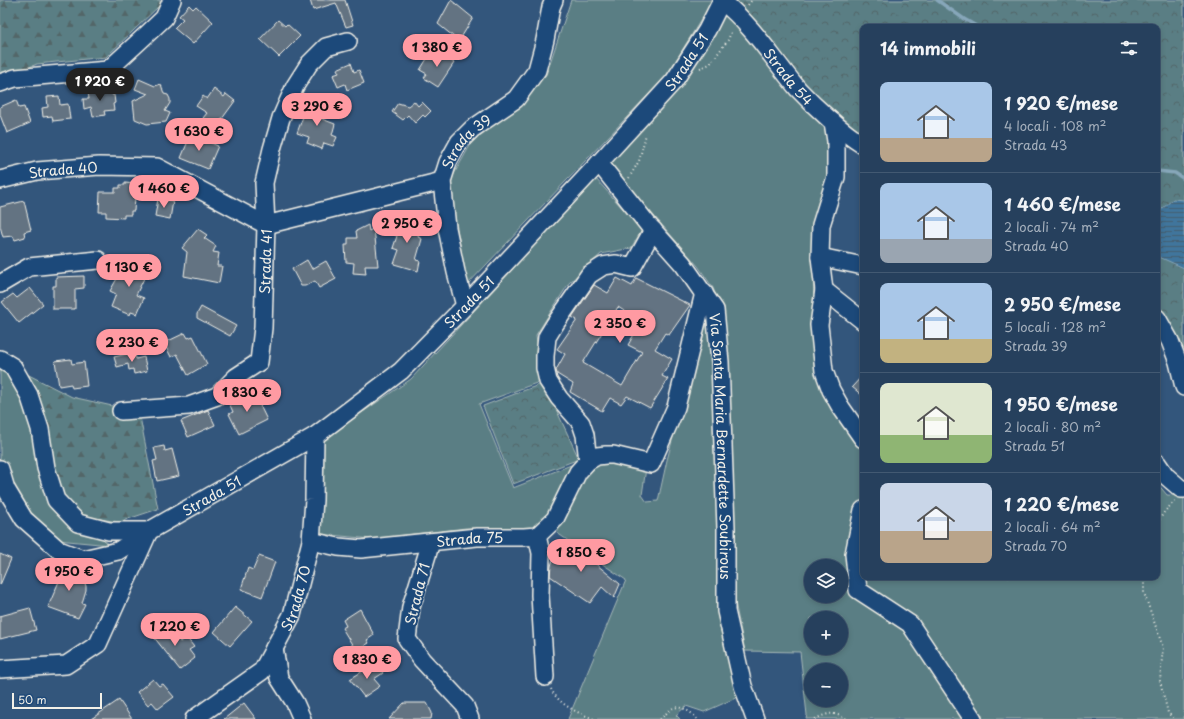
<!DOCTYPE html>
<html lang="it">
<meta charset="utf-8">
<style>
body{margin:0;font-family:"Playpen Sans",sans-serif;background:#324b66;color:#f1f3f6;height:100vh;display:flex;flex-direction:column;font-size:15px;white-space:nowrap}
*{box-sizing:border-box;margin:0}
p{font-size:13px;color:#a4afbc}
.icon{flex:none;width:22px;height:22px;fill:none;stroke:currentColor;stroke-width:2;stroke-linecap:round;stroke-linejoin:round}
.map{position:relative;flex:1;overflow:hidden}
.panel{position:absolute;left:860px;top:24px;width:300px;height:556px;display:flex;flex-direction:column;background:#26405d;border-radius:8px;box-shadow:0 2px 6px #0003,0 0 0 1px #425972}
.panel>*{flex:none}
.tools{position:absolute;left:804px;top:559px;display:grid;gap:8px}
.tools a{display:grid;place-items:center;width:44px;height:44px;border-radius:50%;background:#26405d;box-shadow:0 2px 6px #0003,0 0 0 1px #425972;font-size:20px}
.scale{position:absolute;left:12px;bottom:10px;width:90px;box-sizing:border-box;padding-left:4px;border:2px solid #f4f1e8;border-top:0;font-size:11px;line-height:14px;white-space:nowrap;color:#f4f1e8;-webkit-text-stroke:3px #1f4a7a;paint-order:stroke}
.price{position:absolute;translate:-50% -34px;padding:0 9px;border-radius:14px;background:#ff9aa2;color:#111;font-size:13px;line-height:26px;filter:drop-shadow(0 1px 2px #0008)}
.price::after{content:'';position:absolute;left:50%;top:24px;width:12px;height:9px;margin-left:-6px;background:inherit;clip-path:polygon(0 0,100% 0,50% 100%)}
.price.selected{background:#222;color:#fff}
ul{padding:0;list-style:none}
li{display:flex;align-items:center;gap:12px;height:100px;padding:0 20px}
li+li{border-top:1px solid #425972}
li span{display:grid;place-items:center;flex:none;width:112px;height:80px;border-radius:8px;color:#555}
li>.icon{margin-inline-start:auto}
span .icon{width:48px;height:48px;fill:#fffc;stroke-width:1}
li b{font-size:17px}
h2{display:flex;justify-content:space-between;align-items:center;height:48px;padding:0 20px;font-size:17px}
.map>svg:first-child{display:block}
</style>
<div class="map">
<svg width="1184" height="719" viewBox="0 0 1184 719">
<defs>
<pattern id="forest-firs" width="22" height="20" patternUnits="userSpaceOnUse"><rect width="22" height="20" fill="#5a7e84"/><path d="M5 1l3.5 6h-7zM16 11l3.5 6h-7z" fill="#526668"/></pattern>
<pattern id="park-crowns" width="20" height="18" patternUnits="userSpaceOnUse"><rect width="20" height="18" fill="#5a7e84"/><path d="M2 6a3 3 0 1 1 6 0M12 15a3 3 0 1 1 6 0" fill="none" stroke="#526668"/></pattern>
<pattern id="water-rules" width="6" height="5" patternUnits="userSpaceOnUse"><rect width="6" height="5" fill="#3f759c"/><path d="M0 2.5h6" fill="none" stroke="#445e71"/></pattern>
</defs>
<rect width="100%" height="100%" fill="#33567c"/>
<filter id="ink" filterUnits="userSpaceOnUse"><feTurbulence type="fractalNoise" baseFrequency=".025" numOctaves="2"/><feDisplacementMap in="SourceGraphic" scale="8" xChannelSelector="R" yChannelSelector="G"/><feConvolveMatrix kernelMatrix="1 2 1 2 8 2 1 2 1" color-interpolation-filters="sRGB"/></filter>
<g filter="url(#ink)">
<g fill="#5a7e84" stroke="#a7b8b6" fill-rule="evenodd">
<polygon points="571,0 713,0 667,75 467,285 449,183 472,142 509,113 546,75"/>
<path d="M723 9 826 120 832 152 813 261 814 322 817 354 863 437V577H1157V483L1167 495 1184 496V719H806L807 715 800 652 745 651 735 602 722 311 713 288 698 266 611 167 610 161ZM811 566H841V596H811ZM811 618H841V648H811ZM811 670H841V700H811Z"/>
<polygon points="596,179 642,230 631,248 601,254 569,283 536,335 542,381 479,404 513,488 576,463 551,514 534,529 466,528 372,539 321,534 322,440 411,379"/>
<polygon points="708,306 712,339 710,352 713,361 738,697 704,712 686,706 676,715 680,719 568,719 626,580 557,533 584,476 600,460 646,468 642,495 647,502 658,501 667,460"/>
<polygon points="0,360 13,367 56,500 110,545 47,539 3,478 0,460"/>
</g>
<g fill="url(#forest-firs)" stroke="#a7b8b6">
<polygon points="0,0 160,0 160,5 106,57 37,64 0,79"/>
<polygon points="13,367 72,397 139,412 158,509 119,522 68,514"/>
</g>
<g fill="url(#park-crowns)" stroke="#a7b8b6">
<polygon points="725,0 1184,0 1184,372 1157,312 1157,27 863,27 863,141 831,119"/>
<polygon points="544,383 579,459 513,484 483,406"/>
</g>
<polygon fill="url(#water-rules)" stroke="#87a7ba" points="1173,199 1184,200 1184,268 1157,256 1157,211 1161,210"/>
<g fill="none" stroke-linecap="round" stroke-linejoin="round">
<g stroke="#87a7ba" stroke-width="3.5">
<polyline points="937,0 964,19 978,27"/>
<polyline points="1157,171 1175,173 1184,179"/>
</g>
</g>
<g fill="#637382" stroke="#f4f1e8" fill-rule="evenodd">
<polygon points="310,0 345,0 353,25 346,27 336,3 313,10"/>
<polygon points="451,0 473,18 459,41 438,24"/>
<polygon points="189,5 193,9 196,6 213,22 193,44 174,28 183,19 179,16"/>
<polygon points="278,20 285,26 287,24 300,36 279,57 260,39"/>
<polygon points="441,53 454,63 438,87 424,78 427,74 420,70 430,54 438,56"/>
<polygon points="351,63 354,72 359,70 364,83 347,90 345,84 338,87 333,75 339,73 337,69"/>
<polygon points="139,79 155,86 161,84 164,94 168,95 170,99 170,103 165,111 170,113 166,122 147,124 135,119 133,101 148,94 135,89"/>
<polygon points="111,89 112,95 114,95 115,103 113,104 114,110 104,111 105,115 93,117 91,107 84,109 83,99 89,99 88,92"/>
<polygon points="214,89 224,97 226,94 235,101 216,127 203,118 207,113 196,106 203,96 207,99"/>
<polygon points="59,96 60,105 68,104 70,119 53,121 52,116 43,117 42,108 48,107 47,97"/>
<polygon points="16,100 19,108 24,107 30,123 7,133 0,115 0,107"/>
<polygon points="414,101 418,106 422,102 431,111 425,117 423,115 415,123 408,115 403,120 392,112 398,103 408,106"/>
<polygon points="308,103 326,109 322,119 335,124 332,135 337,137 333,146 324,143 322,149 307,143 309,137 297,133"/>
<polygon points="191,134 218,146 208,169 181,158"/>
<polygon points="125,183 136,184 134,211 131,211 131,215 124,215 124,218 106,217 106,212 99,212 100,192 115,192 115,188 120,188 120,185 125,185"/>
<polygon points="158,199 173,201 170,219 155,216"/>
<polygon points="24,201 31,230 24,232 25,237 15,240 13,236 3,237 0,226 0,207"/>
<polygon points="399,217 421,224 418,237 422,239 416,260 420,261 418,271 394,264 399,250 393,248 397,236 393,234"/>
<polygon points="368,225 369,231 374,228 378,266 365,266 366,274 353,273 354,263 346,262 345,245 348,245 348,238 357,238 356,231"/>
<polygon points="198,229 207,235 204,238 216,246 213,252 219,253 217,266 222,266 219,283 184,276 187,252 182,248"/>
<polygon points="128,259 148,270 136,295 144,298 137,314 131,312 130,315 111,307 116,294 110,291"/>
<polygon points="307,260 312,269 326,261 336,279 319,288 315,281 305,286 301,286 292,269"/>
<polygon points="84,276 84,288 75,289 75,309 53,309 53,286 56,286 56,277"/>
<path d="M617 278 632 286 636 278 690 305 669 335 665 333 655 349 672 359 662 376 668 379 650 408 627 396 621 404 610 398 602 411 570 392 573 384 557 374 556 370 565 354 557 349 577 320 572 317 594 285 608 293ZM618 307 641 322 628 345 642 352 622 386 583 363Z"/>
<polygon points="30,288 43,304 19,323 2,302 13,294 17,298"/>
<polygon points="201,307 236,326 230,336 197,318 197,314"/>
<polygon points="185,333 188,338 193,336 207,364 188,375 177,354 171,357 164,343"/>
<polygon points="135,352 136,359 144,357 147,371 134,374 133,369 129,370 128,364 117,367 114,357"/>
<polygon points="71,359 72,364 84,362 87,386 72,388 71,384 59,386 55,361"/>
<polygon points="863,375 863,396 852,387"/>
<polygon points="253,391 267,420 239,434 229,414 233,412 229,403"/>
<polygon points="208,410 215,425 188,437 181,421"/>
<polygon points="164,446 165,451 172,449 179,476 157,481 153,461 157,460 154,448"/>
<polygon points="559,540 584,554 620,584 614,598 602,587 590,603 550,576 551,566"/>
<polygon points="0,554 11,559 0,585"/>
<polygon points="259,556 275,562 262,597 241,589 248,568 253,570"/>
<polygon points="63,564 82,573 82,576 86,586 86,590 82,603 85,604 78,618 48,607 60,579 56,578"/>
<polygon points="235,607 252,621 230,646 214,632"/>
<polygon points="30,608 36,630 0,639 0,616"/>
<polygon points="360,609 374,635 367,640 369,643 356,651 342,628 346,626 343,620"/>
<polygon points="168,625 180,642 186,637 194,647 189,650 195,658 180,670 153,636"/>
<polygon points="376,663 383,673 374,679 380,686 364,697 350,679"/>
<polygon points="153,679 159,686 163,684 174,697 158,709 152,702 148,705 137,692"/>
<polygon points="119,700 132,719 91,719"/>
<polygon points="244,703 256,719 224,719"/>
<polygon points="404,703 427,703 432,713 431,719 389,719"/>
</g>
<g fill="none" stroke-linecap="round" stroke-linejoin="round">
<g stroke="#f4f1e8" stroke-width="20">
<g id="minor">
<path id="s1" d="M722 1C752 25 773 59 798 89 815 107 842 132 863 145"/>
<polyline points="0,83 15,78 108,70 146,35 164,18 172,0"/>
<polyline points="833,122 836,141 836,177 821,225 820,257 824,290 819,325 824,371 831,390 840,406 863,439"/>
<path id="s2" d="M599 163 650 227 683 264 715 310 720 362 726 528V611L743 686 755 719"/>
<path id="s3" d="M0 180 37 171 99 166 157 167 266 225 442 181"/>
<polyline points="820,257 863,266"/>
<polyline points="0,284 29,267 98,260"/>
<polyline points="824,290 863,321"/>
<path id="s4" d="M465 306 456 272 447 228 442 181 448 162 459 142 472 129 516 99 537 70 545 40 551 7 554 0"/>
<polyline points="1157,318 1170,341 1178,362 1184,387"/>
<polyline points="0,359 13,367 29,395 40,429 46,468 56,500 78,523 109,531 149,531"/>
<path id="s5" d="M121 411 189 406 217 396 236 377 259 362 263 328 266 225 264 183 272 149 281 118 295 86 309 64 326 47 348 41"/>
<polyline points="588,461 585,435 581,423 559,398 548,381 545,368 545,356 547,337 555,324 589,275 603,266 616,264 632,268 653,230"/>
<polyline points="1157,463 1166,476 1181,489 1184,489"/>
<path id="s6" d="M0 469 6 489 24 519 59 550 83 559 118 551 149 531 315 436 401 371 465 306 599 163 674 81 707 30 722 0"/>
<polyline points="863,510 854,554 858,590 910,624 973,719"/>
<polyline points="537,536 541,553 540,595 545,677"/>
<path id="s7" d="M311 541 338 547 361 549 477 537H524L537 536 555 519 578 472 588 461 597 456 606 455H613L651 464 676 407 704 293"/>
<polyline points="431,542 411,607 407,639 422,660 465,706 470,719"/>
<polyline points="274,648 279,678 295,703 302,719"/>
<polyline points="0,669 66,665 98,644 149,531"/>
<path id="s8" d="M194 719 262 671 292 615 311 541 314 500 315 436"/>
</g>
</g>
<g stroke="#f4f1e8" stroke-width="2" stroke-dasharray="1 3" stroke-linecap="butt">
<polyline points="748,5 752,0"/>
<polyline points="700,68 710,64 728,40 732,30"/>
<polyline points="629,178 639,161 646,134"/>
<polyline points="1157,523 1165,511 1175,501"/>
<polyline points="1148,577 1144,582 1144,593 1163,647 1160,681 1168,713 1174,719"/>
<path d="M551 689C559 705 578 713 594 719"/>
<path d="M660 719C664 716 669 710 673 708 681 705 693 713 697 719"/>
<path d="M815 719C830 712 833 712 847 719"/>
</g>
<use href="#minor" stroke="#1f4a7a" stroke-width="17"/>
</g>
</g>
<g text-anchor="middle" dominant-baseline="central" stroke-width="4" stroke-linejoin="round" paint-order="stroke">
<g font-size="14" fill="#f4f1e8" stroke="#1f4a7a">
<text stroke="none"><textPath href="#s6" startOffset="921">Strada 51</textPath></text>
<text stroke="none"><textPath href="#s1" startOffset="101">Strada 54</textPath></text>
<text stroke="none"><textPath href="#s4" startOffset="175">Strada 39</textPath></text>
<text stroke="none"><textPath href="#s3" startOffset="64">Strada 40</textPath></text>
<text stroke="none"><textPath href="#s5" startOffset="253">Strada 41</textPath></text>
<text stroke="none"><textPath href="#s6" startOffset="597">Strada 51</textPath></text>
<text stroke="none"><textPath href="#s2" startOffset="324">Via Santa Maria Bernardette Soubirous</textPath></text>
<text stroke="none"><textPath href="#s6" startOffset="273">Strada 51</textPath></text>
<text stroke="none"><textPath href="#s7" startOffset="160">Strada 75</textPath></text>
<text transform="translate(417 594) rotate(-76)">Strada 71</text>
<text stroke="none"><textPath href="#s8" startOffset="164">Strada 70</textPath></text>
</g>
</g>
</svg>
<div class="tools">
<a><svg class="icon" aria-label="layers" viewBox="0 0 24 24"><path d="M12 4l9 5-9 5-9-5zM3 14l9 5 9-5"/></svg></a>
<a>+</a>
<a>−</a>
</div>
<div class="scale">50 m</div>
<b class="price" style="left:437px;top:68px">1 380 €</b>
<b class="price selected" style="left:100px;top:102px">1 920 €</b>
<b class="price" style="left:317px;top:127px">3 290 €</b>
<b class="price" style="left:199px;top:152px">1 630 €</b>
<b class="price" style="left:164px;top:209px">1 460 €</b>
<b class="price" style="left:407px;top:244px">2 950 €</b>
<b class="price" style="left:129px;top:288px">1 130 €</b>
<b class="price" style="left:620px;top:344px">2 350 €</b>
<b class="price" style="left:132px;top:363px">2 230 €</b>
<b class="price" style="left:247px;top:413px">1 830 €</b>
<b class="price" style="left:581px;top:573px">1 850 €</b>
<b class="price" style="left:69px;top:592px">1 950 €</b>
<b class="price" style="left:175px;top:647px">1 220 €</b>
<b class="price" style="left:367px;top:680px">1 830 €</b>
<section class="panel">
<h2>14 immobili<svg class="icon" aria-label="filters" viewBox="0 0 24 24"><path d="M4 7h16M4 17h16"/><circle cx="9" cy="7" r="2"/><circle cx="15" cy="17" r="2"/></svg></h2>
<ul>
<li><span style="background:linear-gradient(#a9c7e8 70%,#b9a48a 0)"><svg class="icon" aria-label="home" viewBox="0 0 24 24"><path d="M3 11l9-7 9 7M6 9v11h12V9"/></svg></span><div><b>1 920 €/mese</b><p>4 locali · 108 m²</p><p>Strada 43</p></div></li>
<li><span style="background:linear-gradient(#a9c7e8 70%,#9aa5b1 0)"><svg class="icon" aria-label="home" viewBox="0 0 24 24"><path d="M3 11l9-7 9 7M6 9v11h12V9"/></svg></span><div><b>1 460 €/mese</b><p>2 locali · 74 m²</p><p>Strada 40</p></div></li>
<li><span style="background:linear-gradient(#a9c7e8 70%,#c2b280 0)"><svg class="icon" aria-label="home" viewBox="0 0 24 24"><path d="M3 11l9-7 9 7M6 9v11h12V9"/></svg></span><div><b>2 950 €/mese</b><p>5 locali · 128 m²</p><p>Strada 39</p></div></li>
<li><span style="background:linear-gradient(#dfe7d0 65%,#8fb573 0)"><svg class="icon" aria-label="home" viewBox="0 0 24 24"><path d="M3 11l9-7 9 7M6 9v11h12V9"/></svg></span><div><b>1 950 €/mese</b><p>2 locali · 80 m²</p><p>Strada 51</p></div></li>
<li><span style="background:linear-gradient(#c9d6e8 60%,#b9a48a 0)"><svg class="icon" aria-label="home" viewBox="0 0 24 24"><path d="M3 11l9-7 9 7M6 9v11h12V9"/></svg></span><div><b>1 220 €/mese</b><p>2 locali · 64 m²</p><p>Strada 70</p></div></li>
</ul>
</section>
</div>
